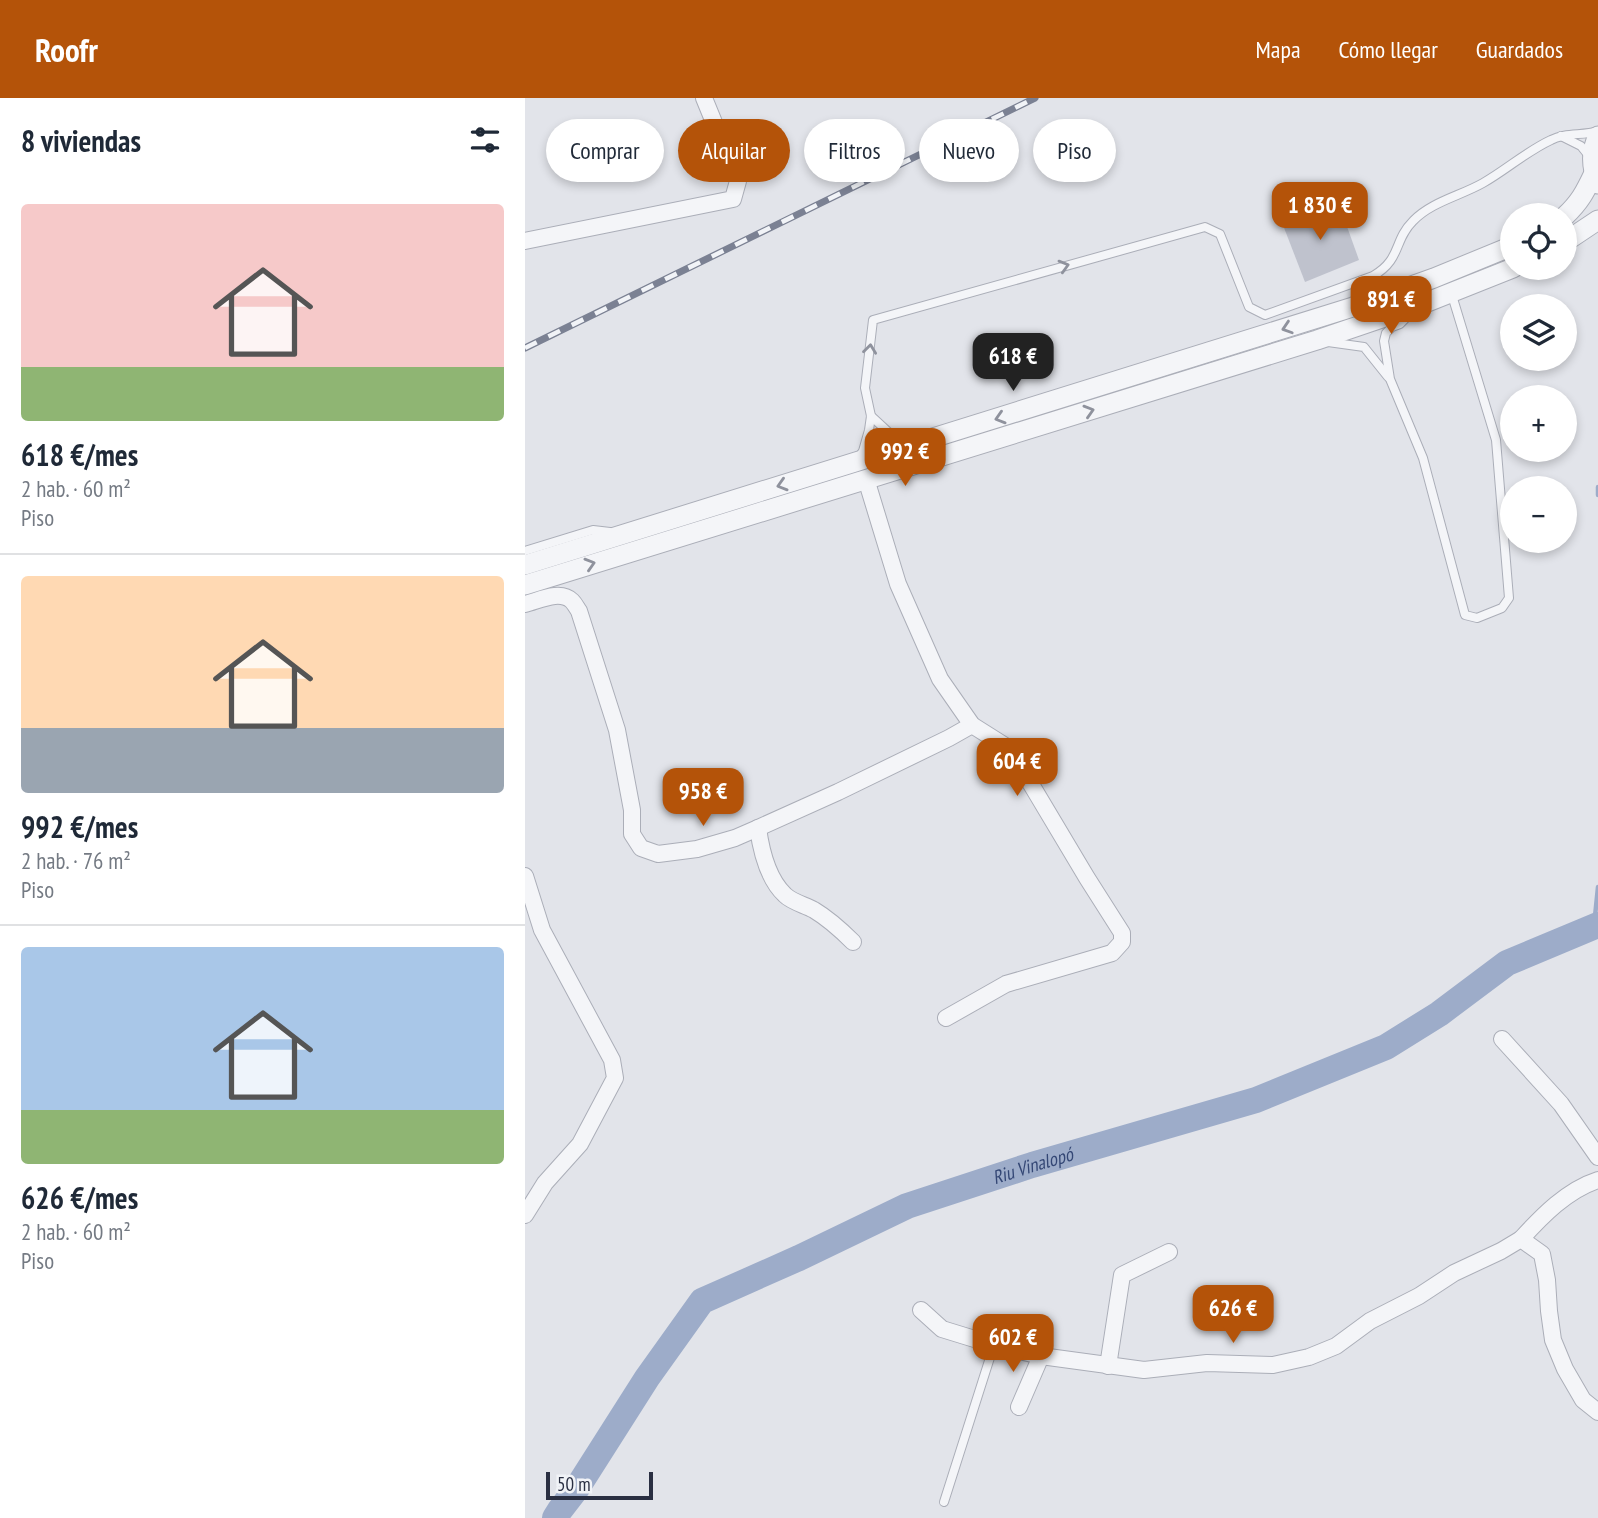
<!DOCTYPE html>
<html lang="es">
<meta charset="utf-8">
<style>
body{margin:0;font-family:"PT Sans Narrow",sans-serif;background:#f6f6f7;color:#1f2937;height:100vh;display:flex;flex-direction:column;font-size:26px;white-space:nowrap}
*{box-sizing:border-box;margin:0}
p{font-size:23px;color:#747a83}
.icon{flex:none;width:38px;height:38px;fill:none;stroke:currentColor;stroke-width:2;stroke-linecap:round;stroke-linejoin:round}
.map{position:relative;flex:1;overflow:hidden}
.sheet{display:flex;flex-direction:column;background:#fff;width:525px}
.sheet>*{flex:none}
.guide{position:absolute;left:21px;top:21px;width:665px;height:63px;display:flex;gap:14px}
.tools{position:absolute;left:975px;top:105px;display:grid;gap:14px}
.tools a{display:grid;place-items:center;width:77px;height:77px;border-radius:50%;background:#fff;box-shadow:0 4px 10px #0003;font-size:35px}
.scale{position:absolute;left:21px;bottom:18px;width:107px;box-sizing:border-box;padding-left:7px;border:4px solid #2a2f42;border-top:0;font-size:19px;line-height:24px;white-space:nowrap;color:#2a2f42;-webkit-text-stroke:5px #f1f3f7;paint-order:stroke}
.price{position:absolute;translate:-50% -60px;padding:0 16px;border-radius:14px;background:#b45309;color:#fff;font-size:23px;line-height:46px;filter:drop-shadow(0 2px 4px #0008)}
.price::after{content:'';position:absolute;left:50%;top:42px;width:21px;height:16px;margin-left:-10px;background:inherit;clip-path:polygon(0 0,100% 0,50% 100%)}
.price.on{background:#222;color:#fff}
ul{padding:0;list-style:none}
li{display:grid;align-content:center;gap:14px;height:371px;padding:0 21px}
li+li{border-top:2px solid #e0e1e3}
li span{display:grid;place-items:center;height:217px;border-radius:7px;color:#555}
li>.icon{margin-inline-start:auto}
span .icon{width:126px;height:126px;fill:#fffc;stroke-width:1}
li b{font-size:30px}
h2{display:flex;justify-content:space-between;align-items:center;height:84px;padding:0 21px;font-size:30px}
.pill{padding:0 24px;border-radius:32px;background:#fff;box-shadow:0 4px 10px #0003;font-size:24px;line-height:63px}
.pill.on{background:#b45309;color:#fff}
header{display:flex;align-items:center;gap:42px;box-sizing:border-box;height:98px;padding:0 35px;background:#b45309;color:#fff}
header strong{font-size:33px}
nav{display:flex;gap:38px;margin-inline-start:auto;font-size:24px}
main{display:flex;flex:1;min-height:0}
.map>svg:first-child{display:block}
</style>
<header>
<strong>Roofr</strong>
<nav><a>Mapa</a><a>Cómo llegar</a><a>Guardados</a></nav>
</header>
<main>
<section class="sheet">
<h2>8 viviendas<svg class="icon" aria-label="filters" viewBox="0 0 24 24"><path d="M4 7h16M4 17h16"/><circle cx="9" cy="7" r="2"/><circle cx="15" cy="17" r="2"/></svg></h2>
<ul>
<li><span style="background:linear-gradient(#f6c9c9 75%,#8fb573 0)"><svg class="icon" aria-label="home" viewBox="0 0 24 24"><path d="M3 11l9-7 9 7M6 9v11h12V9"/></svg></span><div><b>618 €/mes</b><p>2 hab. · 60 m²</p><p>Piso</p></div></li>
<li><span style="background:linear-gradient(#ffd9b3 70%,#9aa5b1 0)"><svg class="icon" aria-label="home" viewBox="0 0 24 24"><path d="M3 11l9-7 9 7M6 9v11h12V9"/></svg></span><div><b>992 €/mes</b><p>2 hab. · 76 m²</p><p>Piso</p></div></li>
<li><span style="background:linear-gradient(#a9c7e8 75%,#8fb573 0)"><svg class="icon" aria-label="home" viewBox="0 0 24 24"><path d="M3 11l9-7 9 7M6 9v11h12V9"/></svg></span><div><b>626 €/mes</b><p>2 hab. · 60 m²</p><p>Piso</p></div></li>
</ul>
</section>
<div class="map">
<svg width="1073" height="1420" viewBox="0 0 1073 1420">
<rect width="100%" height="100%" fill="#e2e4ea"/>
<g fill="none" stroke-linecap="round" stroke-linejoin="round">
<g stroke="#9dacc9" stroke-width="4.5">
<polyline points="1073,389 1073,397"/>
<polyline points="1069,828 1073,789"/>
</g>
<path stroke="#9dacc9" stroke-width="26" id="s1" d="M30 1420 35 1412 52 1390 122 1280 177 1203 274 1160 382 1108 507 1067 731 1002 861 949 914 916 982 865 1073 827"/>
</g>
<polygon fill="#bfc2cd" points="815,109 834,162 780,184 756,122"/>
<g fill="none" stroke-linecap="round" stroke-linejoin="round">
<g stroke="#abaeb8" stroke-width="10">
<g id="service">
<polyline points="1036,38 1056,48 1064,58"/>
<polyline points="884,217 875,226 867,229 861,235 859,243 865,281 898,360 940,517 952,520 977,510 984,500 971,342 926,194"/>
<polyline points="803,244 839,249 863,279"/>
<polyline points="346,318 373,343 378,346"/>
<path d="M334 359 338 353 344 332 346 318 340 290 348 222 680 129 695 136 724 209 740 217 848 178C877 161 868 143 888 123 906 104 935 98 958 85 981 72 1002 53 1026 42 1041 34 1057 38 1073 33"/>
<polyline points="0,453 68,432 85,434"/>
<polyline points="419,1404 469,1247"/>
</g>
</g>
<g stroke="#abaeb8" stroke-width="18">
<g id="minor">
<polyline points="0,143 208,101 213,83 179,0"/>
<polyline points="341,381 373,486 415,581 447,627 485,651 562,780 597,835 597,844 587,855 481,886 421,920"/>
<path d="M0 506C13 503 35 491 47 503 50 506 52 510 54 513L92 632 107 712V736L116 750 133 756 172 751 210 740 233 730 313 694 424 640 447 627"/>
<path d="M233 730C236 752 243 781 260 797 267 804 280 807 289 812 304 821 316 832 328 844"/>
<polyline points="0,778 17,832 87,962 90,980 55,1046 20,1085 0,1117"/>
<polyline points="977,941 1036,1006 1073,1059"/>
<path d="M1073 1082C1042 1092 1017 1118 996 1141L1017 1156 1022 1182 1024 1213 1028 1242 1040 1271 1058 1302 1073 1314"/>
<polyline points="396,1212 417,1231 469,1247 516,1258 619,1272 682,1265 748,1267 784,1259 811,1248 845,1223 894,1198 929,1175 976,1153 996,1141"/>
<polyline points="583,1268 597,1177 644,1154"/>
<polyline points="494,1309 516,1258"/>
</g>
</g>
<g stroke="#abaeb8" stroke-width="21">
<g id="tertiary">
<path d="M1073 38C1065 54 1066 69 1073 86"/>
<path d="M1040 118C1055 104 1060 94 1069 75"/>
<polyline points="1040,144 1073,122"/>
<polyline points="0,467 828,209 909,180 987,148"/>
<polyline points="0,487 792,242 895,207 988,170"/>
</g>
</g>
<use href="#service" stroke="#f4f5f8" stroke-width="8"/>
<use href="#minor" stroke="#f4f5f8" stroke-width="16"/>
<use href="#tertiary" stroke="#f4f5f8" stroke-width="19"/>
<g stroke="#7b8193" stroke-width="7">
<polyline id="rail" points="0,250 510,0"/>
</g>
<use href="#rail" stroke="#f1f3f7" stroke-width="4.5" stroke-dasharray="13" stroke-linecap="butt"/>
</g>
<defs><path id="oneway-chevron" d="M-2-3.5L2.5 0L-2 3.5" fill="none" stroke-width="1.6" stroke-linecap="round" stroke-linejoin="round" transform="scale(1.75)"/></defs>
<g stroke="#8f929d">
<use href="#oneway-chevron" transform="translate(539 168) rotate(-16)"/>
<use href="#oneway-chevron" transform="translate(762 230) rotate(162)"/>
<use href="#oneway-chevron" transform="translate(345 251) rotate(-83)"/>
<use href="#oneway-chevron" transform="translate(564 313) rotate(-17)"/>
<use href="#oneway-chevron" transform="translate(475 320) rotate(163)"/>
<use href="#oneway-chevron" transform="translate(257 387) rotate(163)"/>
<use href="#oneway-chevron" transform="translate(65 466) rotate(-17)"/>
</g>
<g text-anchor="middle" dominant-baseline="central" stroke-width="6" stroke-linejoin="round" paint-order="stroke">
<g font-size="19" font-style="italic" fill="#344775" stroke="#f1f3f7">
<text stroke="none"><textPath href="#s1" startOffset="620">Riu Vinalopó</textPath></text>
</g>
</g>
</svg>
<div class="tools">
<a><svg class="icon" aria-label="locate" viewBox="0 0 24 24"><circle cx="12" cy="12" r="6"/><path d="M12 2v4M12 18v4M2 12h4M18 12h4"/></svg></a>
<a><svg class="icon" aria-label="layers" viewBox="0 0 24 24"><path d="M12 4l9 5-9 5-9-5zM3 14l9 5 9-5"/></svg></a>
<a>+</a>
<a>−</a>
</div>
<div class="scale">50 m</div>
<b class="price" style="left:795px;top:144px">1 830 €</b>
<b class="price" style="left:866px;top:238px">891 €</b>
<b class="price on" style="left:488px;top:295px">618 €</b>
<b class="price" style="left:380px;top:390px">992 €</b>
<b class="price" style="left:492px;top:700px">604 €</b>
<b class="price" style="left:178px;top:730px">958 €</b>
<b class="price" style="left:708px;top:1247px">626 €</b>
<b class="price" style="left:488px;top:1276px">602 €</b>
<div class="guide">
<a class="pill">Comprar</a>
<a class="pill on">Alquilar</a>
<a class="pill">Filtros</a>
<a class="pill">Nuevo</a>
<a class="pill">Piso</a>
</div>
</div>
</main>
